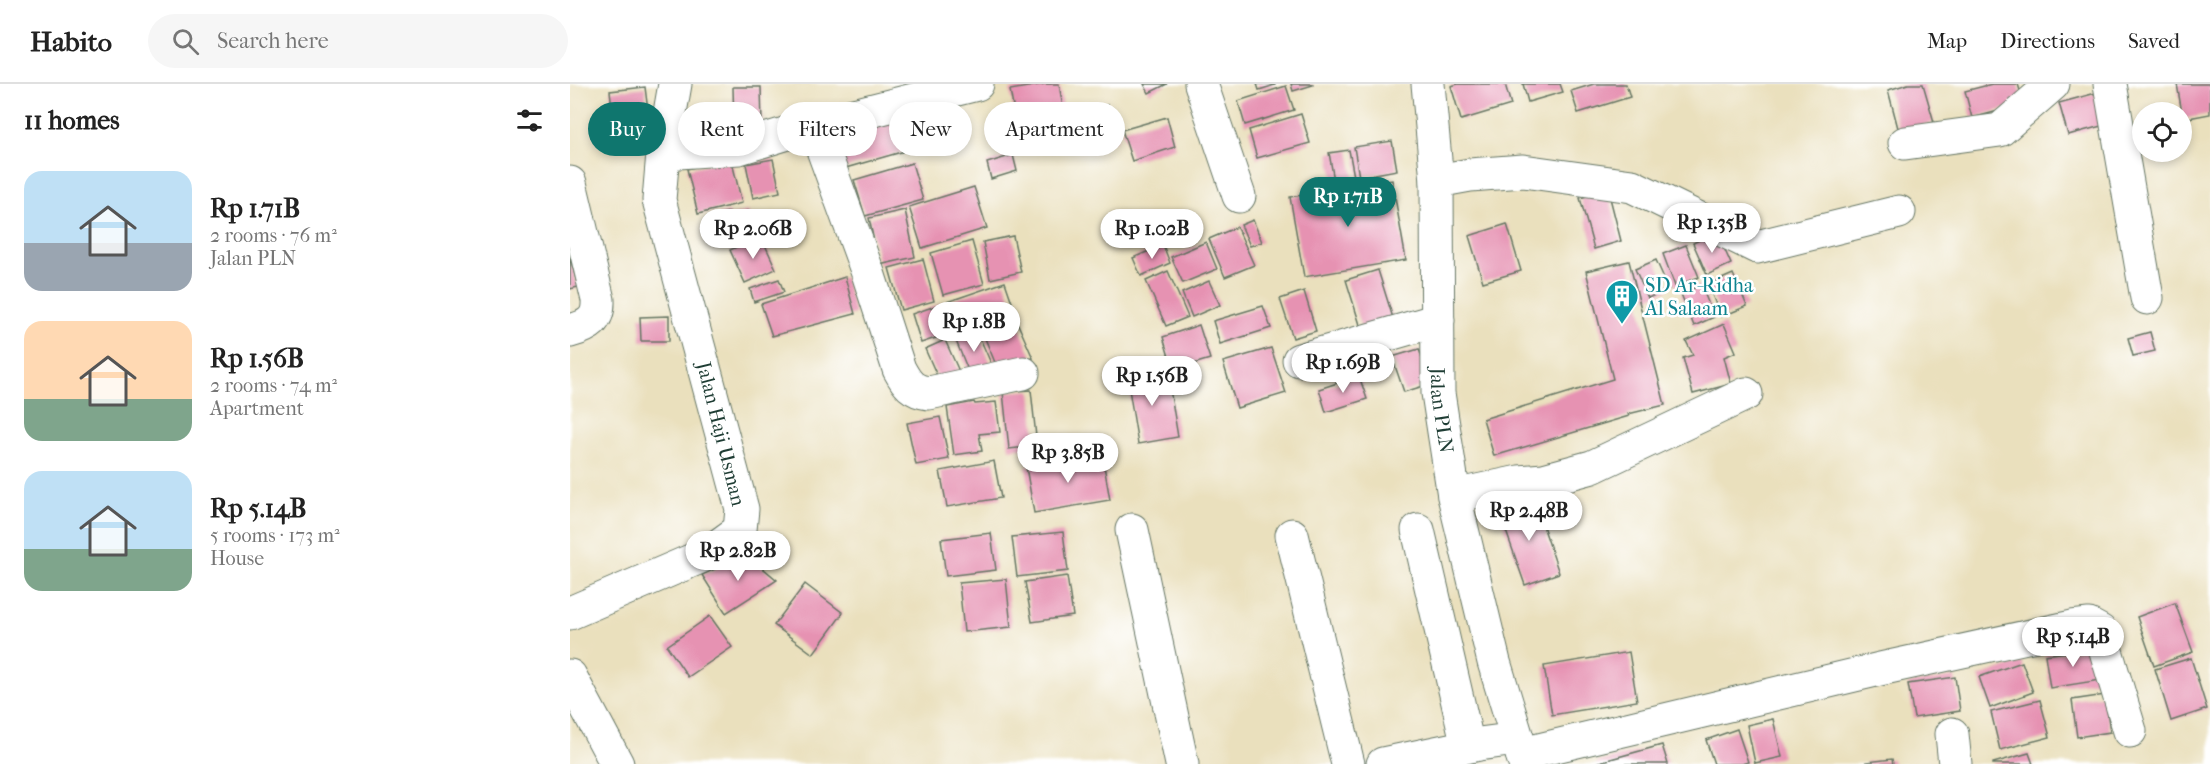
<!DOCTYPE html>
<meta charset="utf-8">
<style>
body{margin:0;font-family:"IM FELL French Canon",serif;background:#f6f6f6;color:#222;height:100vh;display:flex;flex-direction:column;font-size:22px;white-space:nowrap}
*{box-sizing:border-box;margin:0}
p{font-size:20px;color:#767676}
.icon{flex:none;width:33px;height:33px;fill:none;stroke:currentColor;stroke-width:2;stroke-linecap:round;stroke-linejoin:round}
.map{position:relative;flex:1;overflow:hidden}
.details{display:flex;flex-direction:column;background:#fff;width:570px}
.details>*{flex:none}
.banner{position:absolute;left:18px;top:18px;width:570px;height:54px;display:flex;gap:12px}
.controls{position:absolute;left:1562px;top:18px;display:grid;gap:12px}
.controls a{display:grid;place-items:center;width:60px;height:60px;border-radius:50%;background:#fff;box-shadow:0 3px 9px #0003;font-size:30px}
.price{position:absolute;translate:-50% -51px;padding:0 14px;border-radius:21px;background:#fff;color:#222;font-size:20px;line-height:39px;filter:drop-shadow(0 2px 3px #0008)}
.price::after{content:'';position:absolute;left:50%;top:36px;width:18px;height:14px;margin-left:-9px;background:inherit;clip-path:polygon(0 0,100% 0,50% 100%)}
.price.on{background:#0f766e;color:#fff}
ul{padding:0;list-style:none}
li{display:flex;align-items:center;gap:18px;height:150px;padding:0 24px}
li span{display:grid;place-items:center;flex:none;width:168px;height:120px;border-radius:18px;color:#555}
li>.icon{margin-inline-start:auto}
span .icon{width:72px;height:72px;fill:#fffc;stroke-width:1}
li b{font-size:26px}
h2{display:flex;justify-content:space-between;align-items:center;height:72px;padding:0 24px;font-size:26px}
.pill{padding:0 21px;border-radius:27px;background:#fff;box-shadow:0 3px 9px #0003;font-size:21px;line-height:54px}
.pill.on{background:#0f766e;color:#fff}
header{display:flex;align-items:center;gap:36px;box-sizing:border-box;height:84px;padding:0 30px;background:#fff;border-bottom:2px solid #e0e0e0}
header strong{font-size:28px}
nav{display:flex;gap:33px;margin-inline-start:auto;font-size:21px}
.search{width:420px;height:54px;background:#f6f6f6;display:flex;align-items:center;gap:15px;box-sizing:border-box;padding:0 21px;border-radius:33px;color:#767676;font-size:22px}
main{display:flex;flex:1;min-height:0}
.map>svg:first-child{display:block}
</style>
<header>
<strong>Habito</strong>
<div class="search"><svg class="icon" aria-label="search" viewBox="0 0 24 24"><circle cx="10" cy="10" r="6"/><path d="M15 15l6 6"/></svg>Search here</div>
<nav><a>Map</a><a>Directions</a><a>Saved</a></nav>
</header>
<main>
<section class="details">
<h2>11 homes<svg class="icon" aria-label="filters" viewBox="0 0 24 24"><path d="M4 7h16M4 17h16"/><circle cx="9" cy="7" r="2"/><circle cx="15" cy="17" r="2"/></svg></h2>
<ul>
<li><span style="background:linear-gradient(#bfe0f5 60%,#9aa5b1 0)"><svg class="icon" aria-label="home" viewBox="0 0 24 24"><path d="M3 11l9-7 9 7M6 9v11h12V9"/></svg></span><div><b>Rp 1.71B</b><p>2 rooms · 76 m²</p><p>Jalan PLN</p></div></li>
<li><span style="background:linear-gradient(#ffd9b3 65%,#7fa58c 0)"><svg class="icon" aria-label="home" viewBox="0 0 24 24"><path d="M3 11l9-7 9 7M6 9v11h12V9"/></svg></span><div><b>Rp 1.56B</b><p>2 rooms · 74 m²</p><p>Apartment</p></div></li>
<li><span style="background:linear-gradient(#bfe0f5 65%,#7fa58c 0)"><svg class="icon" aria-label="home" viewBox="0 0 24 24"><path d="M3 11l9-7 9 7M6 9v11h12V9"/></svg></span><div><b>Rp 5.14B</b><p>5 rooms · 173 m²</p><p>House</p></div></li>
</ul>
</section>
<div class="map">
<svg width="1640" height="680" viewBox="0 0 1640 680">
<rect width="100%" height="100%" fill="#fff"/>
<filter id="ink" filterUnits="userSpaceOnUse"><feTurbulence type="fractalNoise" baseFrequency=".0167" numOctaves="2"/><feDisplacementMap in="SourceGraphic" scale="12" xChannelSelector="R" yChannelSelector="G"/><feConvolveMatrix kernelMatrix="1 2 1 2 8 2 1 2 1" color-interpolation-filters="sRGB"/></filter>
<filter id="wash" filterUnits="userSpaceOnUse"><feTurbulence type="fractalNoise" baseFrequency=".008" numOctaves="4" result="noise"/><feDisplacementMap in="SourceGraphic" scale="24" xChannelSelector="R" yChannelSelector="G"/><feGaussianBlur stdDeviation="1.35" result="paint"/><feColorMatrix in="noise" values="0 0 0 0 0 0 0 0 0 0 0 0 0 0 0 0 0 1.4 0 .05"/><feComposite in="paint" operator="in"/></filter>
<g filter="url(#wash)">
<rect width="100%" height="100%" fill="#eae0bd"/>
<g id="blocks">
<g fill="#e692b2">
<polygon points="475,0 489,0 495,35 447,44 440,6"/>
<polygon points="574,0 597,0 579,9"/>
<polygon points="687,0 705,0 705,1 689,6"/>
<polygon points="721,0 743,0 743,1 723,7"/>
<polygon points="888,0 935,0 941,21 891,36 881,2"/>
<polygon points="953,0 990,0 993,8 958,18"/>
<polygon points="1024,0 1056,0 1060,13 1008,29 1001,7"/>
<polygon points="1338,0 1353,0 1364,38 1329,48 1318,6"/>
<polygon points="1422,0 1448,0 1454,20 1402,34 1395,7"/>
<polygon points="1607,0 1640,0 1640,30 1613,35"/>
<polygon points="716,2 724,26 675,41 668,17"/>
<polygon points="75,3 81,51 46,54 40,7"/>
<polygon points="163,3 191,3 192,41 164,41"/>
<polygon points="1526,9 1535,41 1498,51 1489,19"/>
<polygon points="384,14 394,48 352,61 342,26"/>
<polygon points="538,21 547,56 507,65 498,30"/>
<polygon points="331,27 342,65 272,85 261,47"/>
<polygon points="731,30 740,59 687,74 679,46"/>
<polygon points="597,33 605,63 562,77 552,46"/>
<polygon points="822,57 827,86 789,93 784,63"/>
<polygon points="779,66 785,98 765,102 759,69"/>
<polygon points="443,71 447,87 421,95 417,79"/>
<polygon points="161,74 172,119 128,130 117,85"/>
<polygon points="203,75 210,108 183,114 176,80"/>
<polygon points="342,79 353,116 295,132 284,96"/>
<polygon points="822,96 836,176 734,193 720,113"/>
<polygon points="404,103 417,144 352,164 339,123"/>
<polygon points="1038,106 1051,157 1024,165 1010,114"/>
<polygon points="335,126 345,173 309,181 299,134"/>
<polygon points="178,127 184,147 169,152 162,132"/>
<polygon points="159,128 166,155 148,160 141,133"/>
<polygon points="683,136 692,158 680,162 671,141"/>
<polygon points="937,140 951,187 913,198 899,152"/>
<polygon points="667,143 684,181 655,193 639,155"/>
<polygon points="1147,148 1161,180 1137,191 1123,159"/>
<polygon points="191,152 206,185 175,199 160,166"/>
<polygon points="443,152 451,188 420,195 413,158"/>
<polygon points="402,157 414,200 373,211 361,169"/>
<polygon points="636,158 647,185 613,199 601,173"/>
<polygon points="593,161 600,179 571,192 563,174"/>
<polygon points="1116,161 1129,193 1105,202 1093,170"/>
<polygon points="0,173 8,203 0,205"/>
<polygon points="353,175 364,217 331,226 319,184"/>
<polygon points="1086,176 1099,205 1078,214 1065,185"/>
<polygon points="1059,177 1095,321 1058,330 1059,332 924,372 913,335 1043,295 1016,187"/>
<polygon points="808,186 823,234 791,244 776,196"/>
<polygon points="598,187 618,233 596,242 576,197"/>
<polygon points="1163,190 1177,222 1151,233 1138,201"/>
<polygon points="275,193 285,230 202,252 191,220"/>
<polygon points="209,195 214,208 184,218 180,205"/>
<polygon points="639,197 650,221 622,233 612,209"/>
<polygon points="435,198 445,227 351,259 342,230"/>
<polygon points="1131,201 1144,233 1124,242 1111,210"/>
<polygon points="734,207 746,247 723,254 710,215"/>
<polygon points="693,222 701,244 650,260 643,237"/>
<polygon points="99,232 99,257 71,257 70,233"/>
<polygon points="447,238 463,274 429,288 414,252"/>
<polygon points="1154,240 1166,268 1154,273 1161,300 1123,310 1113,274 1123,271 1116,257"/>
<polygon points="629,241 640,275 603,286 593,253"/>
<polygon points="405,243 424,286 402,296 384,252"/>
<polygon points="1580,248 1585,267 1563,272 1558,254"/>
<polygon points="375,256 393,296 373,305 355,265"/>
<polygon points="701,264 716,309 667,324 653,278"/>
<polygon points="849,265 860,300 834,308 822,273"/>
<polygon points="597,287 608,353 568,360 557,293"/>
<polygon points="789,292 797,315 756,328 749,305"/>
<polygon points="461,306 467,362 439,365 433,308"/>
<polygon points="404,318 405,320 426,318 430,348 409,350 412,367 384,371 377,323"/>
<polygon points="370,333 379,375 346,381 337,339"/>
<polygon points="532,370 540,416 464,429 456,383"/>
<polygon points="424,377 431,414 377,423 370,387"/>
<polygon points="964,415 989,489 955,501 929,427"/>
<polygon points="493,448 498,487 447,493 442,453"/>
<polygon points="421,449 426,486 376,492 371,455"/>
<polygon points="176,470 207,496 156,529 132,491"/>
<polygon points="497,492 503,532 462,538 455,498"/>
<polygon points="436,495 441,543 394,548 389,499"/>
<polygon points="235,500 273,529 243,570 204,541"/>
<polygon points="1605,519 1623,568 1584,582 1567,533"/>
<polygon points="140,532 162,563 118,593 97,562"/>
<polygon points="1526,564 1531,596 1480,604 1475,571"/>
<polygon points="1059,568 1067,617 982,631 974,582"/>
<polygon points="1621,574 1637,625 1601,637 1585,585"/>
<polygon points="1452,578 1463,608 1420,624 1409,593"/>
<polygon points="1385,593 1390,627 1344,634 1338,600"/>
<polygon points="1535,611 1540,648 1507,653 1502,616"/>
<polygon points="1470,616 1480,653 1430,666 1421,628"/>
<polygon points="1203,635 1212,673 1185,679 1177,641"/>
<polygon points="1167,645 1178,678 1172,680 1144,680 1136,656"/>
<polygon points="1092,661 1098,680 1027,680 1026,679"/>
<polygon points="1459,669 1463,680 1423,680 1423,679"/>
<polygon points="1322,675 1323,680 1297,680 1296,678"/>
</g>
</g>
</g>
<g filter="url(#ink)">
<use href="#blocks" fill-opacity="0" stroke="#667664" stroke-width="1.5"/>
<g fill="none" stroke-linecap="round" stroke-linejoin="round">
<g stroke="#667664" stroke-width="35">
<g id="minor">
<polyline points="631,0 669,112"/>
<path id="s1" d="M858 0 867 97 868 309 884 412 924 578 955 680"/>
<polyline points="1540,0 1577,214"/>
<path d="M244 41 298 189 329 285C337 300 342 307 359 309L453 289"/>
<polyline points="1335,59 1430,46 1483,0"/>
<polyline points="93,69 169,64 244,41 407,0"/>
<polyline points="867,97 900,91 953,87 1062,102 1187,163 1329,128"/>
<path d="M0 99 28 216C29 236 19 242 0 247"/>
<polyline points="729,276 868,236"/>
<polyline points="884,412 949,398 974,396 1022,383 1176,310"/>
<polyline points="562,446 612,680"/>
<polyline points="848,446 898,662"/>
<polyline points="722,451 778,680"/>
<polyline points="0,529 137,470 170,446 172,425 89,116 93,69 105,0"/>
<polyline points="0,592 47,680"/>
<polyline points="1382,650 1385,680"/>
<polyline points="952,670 1310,585 1502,543 1519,541 1530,547 1560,647"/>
<polyline points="813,680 909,660 947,655"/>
</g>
</g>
<use href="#minor" stroke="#fff" stroke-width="33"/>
</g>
</g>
<defs>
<g id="building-pin" transform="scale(1.725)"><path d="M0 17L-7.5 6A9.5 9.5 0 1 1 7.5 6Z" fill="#0f9aa8" stroke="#fff"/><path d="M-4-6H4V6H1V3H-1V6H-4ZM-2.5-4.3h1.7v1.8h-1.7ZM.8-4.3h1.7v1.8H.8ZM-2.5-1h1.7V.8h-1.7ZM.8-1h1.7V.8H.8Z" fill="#fff"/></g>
</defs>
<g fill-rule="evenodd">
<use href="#building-pin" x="1052" y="212"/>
</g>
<g text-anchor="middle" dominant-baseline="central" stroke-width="5" stroke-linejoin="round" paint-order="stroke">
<g font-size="20" fill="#0d838f" stroke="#fff" text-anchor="start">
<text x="1075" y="201">SD Ar-Ridha<tspan x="1075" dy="23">Al Salaam</tspan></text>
</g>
<g font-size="20" fill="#1f3d34" stroke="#fff">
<text stroke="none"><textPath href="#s1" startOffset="327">Jalan PLN</textPath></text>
<text transform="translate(151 350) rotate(76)">Jalan Haji Usman</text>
</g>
</g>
</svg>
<div class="controls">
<a><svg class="icon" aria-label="locate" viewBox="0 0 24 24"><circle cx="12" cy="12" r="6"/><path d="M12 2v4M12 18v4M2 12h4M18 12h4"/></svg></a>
</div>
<b class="price on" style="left:778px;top:144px">Rp 1.71B</b>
<b class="price" style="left:1142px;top:170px">Rp 1.35B</b>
<b class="price" style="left:183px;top:176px">Rp 2.06B</b>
<b class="price" style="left:582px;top:176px">Rp 1.02B</b>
<b class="price" style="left:404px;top:269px">Rp 1.8B</b>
<b class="price" style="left:773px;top:310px">Rp 1.69B</b>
<b class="price" style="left:582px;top:323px">Rp 1.56B</b>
<b class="price" style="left:498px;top:400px">Rp 3.85B</b>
<b class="price" style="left:959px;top:458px">Rp 2.48B</b>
<b class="price" style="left:168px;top:498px">Rp 2.82B</b>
<b class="price" style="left:1503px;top:584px">Rp 5.14B</b>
<div class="banner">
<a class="pill on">Buy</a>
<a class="pill">Rent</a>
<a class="pill">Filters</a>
<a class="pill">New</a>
<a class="pill">Apartment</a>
</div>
</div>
</main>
